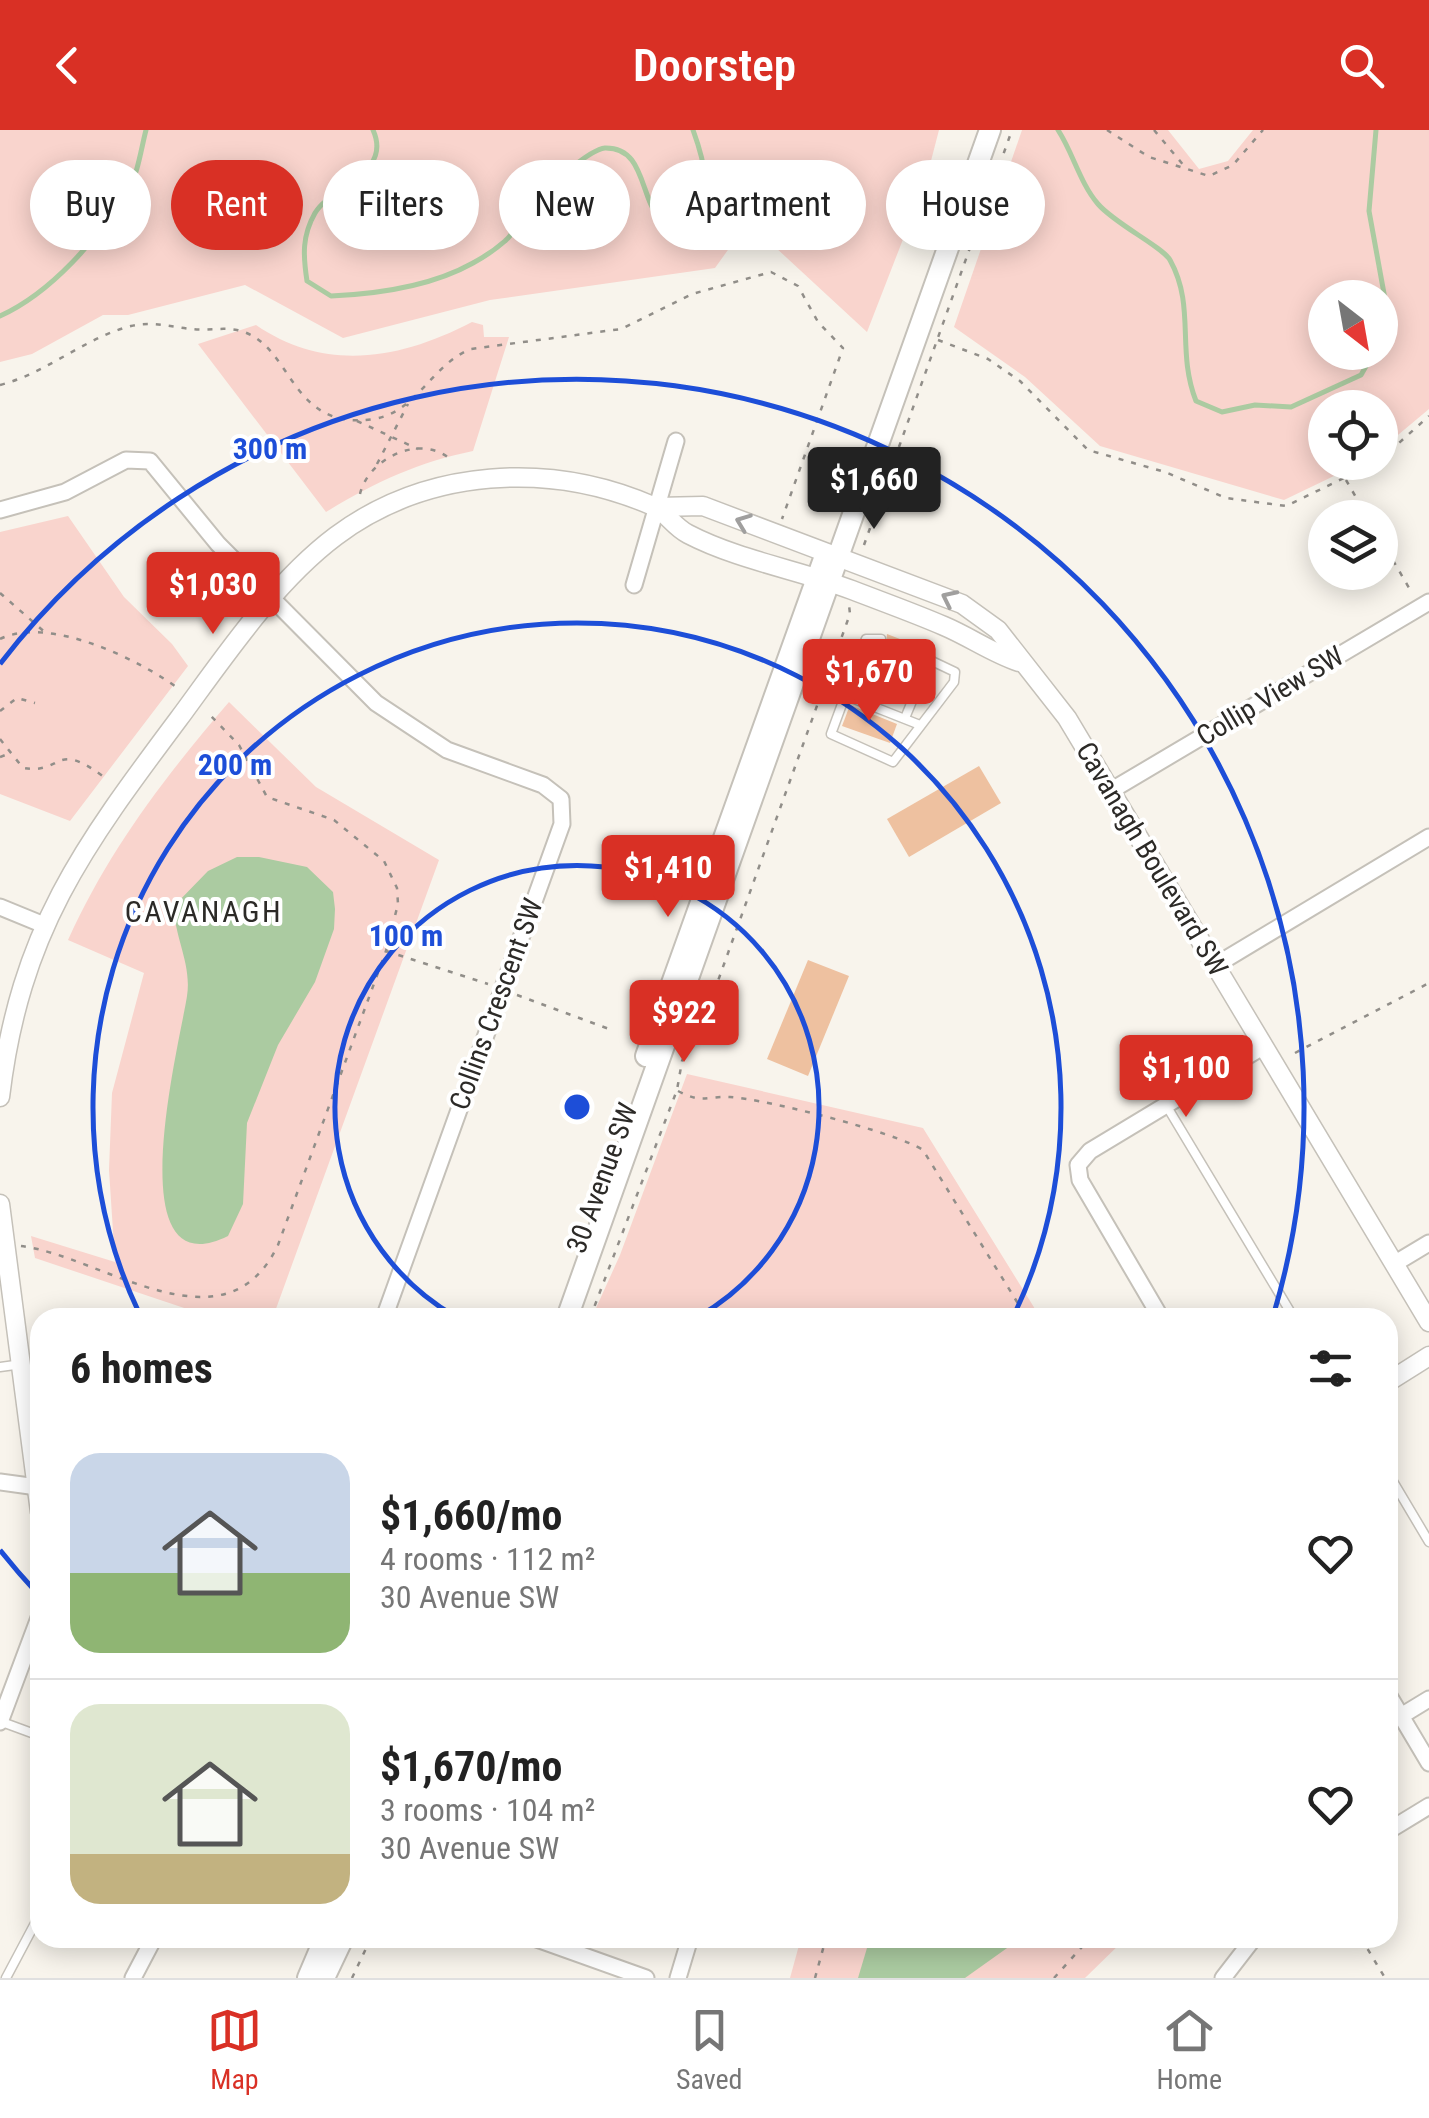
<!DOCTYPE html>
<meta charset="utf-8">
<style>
body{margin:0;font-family:"Roboto Condensed",sans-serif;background:#f2f2f2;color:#222;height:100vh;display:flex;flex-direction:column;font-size:38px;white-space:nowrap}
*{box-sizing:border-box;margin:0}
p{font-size:32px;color:#767676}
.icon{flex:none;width:55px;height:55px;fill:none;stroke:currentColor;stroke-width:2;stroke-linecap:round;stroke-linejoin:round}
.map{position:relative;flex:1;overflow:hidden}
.side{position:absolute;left:30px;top:1178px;width:1368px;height:640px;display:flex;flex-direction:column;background:#fff;border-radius:30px;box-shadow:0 5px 25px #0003}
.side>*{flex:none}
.banner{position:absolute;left:30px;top:30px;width:1370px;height:90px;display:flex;gap:20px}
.needle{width:65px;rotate:149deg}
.buttons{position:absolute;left:1308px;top:150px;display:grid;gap:20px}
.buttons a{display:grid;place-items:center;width:90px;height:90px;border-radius:50%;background:#fff;box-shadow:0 5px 25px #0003;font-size:50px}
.price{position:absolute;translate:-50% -85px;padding:0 22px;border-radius:10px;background:#d93025;color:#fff;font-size:32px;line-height:65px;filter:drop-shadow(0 2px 5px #0008)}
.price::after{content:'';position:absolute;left:50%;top:60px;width:30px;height:22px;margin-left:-15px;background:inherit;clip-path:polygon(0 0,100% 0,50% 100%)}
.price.selected{background:#222;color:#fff}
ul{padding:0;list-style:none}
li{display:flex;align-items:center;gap:30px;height:250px;padding:0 40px}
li+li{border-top:2px solid #e0e0e0}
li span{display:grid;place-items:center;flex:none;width:280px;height:200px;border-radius:30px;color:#555}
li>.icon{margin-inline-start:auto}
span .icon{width:120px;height:120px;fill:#fffc;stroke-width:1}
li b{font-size:42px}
h2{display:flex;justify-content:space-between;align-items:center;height:120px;padding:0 40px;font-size:42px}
.chip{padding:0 35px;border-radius:45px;background:#fff;box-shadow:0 5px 25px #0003;font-size:35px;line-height:90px}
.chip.selected{background:#d93025;color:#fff}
header{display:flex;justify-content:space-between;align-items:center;height:130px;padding:0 40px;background:#d93025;color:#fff;font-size:45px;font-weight:600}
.tab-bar{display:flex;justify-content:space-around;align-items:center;height:140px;border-top:2px solid #e0e0e0;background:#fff;font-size:28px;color:#767676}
.tab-bar a{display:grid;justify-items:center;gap:5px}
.tab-bar .selected{color:#d93025}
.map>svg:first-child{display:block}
</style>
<header><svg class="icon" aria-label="back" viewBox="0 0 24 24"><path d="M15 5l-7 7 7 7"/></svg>Doorstep<svg class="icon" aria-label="search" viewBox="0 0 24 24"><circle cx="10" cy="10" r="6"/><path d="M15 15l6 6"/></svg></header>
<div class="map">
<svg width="1429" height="1848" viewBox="0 0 1429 1848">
<rect width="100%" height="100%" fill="#f8f4ec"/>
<g fill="#f9d4cd" fill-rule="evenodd">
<polygon points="0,0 939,0 926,50 867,202 748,92 715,138 490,170 343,208 245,155 128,185 103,185 32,224 0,232"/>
<path d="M1022 0H1168L1199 39 1228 31 1253 0H1429V279L1380 320V278H1325V332L1361 333 1284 370 1100 316 1025 247 954 197ZM1325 168H1380V222H1325Z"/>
<path d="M472 192 483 195 484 207H509L473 321C418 332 374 353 326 382L198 214 256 195C326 243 401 229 472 192Z"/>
<polygon points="68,386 124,467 172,514 188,536 70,691 0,664 0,402"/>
<path d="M229 572 316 657 439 730 273 1187H211L35 1128 31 1106 115 1132 109 1040 112 963 144 843 68 810C110 718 164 648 229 572Z"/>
<polygon points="687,944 923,998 1040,1187 592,1187 620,1125"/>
<polygon points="801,1808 1126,1808 1085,1848 790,1848"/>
</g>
<g fill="#abcba1">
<path d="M237 727H259L307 737 333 762 335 779 334 799 315 852 278 915 247 993 243 1074 228 1106C115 1162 181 908 187 866 192 834 174 807 174 776L208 741Z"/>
<polygon points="870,1808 1021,1808 965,1848 858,1848"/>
</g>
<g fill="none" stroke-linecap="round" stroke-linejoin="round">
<g stroke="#abcba1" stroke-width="5">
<path d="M373 0C393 44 331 56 315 83 302 106 303 125 307 151L331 166C377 164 432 156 473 133 484 127 496 119 505 111 517 101 521 84 532 73 545 60 589 19 605 18 659 17 630 106 692 97 715 70 704 30 693 0"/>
<path d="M1058 0C1073 23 1080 53 1098 74 1115 94 1163 117 1170 130 1196 177 1176 220 1196 271L1222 282 1255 275 1291 277 1361 245 1374 222"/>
<polyline points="1376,0 1369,81 1385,169 1380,193"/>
<path d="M0 186C51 163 98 109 128 60 138 44 141 19 146 0"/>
</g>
</g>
<g fill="#eec1a0">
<polygon points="887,504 918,516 908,521 913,530 904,554 864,539 872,517 886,515"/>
<polygon points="850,575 897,594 890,613 842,596"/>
<polygon points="979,636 1001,673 909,727 887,689"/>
<polygon points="808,830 849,846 808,946 767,929"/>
</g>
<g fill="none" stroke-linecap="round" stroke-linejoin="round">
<g stroke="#c5c1b9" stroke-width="11">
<g id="service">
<polyline points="881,509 866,509 831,604 893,632 954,552 955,542 915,523"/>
<polyline points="844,565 920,595"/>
<polyline points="905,588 930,528"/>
<polyline points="1166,975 1294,1188"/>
<polyline points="0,1237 22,1234"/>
<polyline points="1388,1343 1429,1412"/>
<polyline points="2,1592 40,1606"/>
<polyline points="6,1848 40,1784"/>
</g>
</g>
<g stroke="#c5c1b9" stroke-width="19">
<g id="minor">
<polyline points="0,380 65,362 126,330 150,331 218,414 376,573 447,620 543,655 561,669 562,694 384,1188"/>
<polyline points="634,455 676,311"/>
<polyline points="1112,660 1429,472"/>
<polyline points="0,777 44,795"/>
<polyline points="1216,835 1429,707"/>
<polyline points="1394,1134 1429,1113"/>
<polyline points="1161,1188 1080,1050 1078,1035 1090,1021 1264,916"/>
<polyline points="24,1251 40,1250"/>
<polyline points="0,1352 37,1357"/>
<polyline points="1388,1564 1429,1633"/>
<polyline points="1401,1586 1429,1569"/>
<polyline points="0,1592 40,1485"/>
<polyline points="1388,1701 1429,1676"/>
<polyline points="534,1808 646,1848"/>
<polyline points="133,1848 154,1808"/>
<polyline points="678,1848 690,1808"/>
<polyline points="1223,1848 1254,1808"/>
</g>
</g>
<g stroke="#c5c1b9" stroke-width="21">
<g id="tertiary">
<polyline points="657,377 703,376 962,474 998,500 1067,588 1429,1192"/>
<path d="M0 967C20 799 85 714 183 583 227 523 276 451 336 406 427 338 550 331 653 376 666 382 674 397 688 404 738 430 799 440 852 460 883 472 914 483 944 496 970 507 992 523 1019 532"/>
<polyline points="0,1074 40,1382"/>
<polyline points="1388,1252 1429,1226"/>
</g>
</g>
<g stroke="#c5c1b9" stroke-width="24">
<g id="secondary">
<polyline points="646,926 825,426"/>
<polyline points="567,1188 990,0"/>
<polyline points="308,1848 325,1808"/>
<polyline points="324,1848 343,1808"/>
</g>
</g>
<g stroke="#918e89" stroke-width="2.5" stroke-dasharray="5 8" stroke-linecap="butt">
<polyline points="1107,0 1149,27 1209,46 1233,35 1263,0"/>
<polyline points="1154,0 1185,37"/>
<polyline points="938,210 988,229 1020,251 1088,320 1165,342 1226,368 1286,376 1377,332"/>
<path d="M0 255C47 243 84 208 131 196 152 191 171 197 191 199 206 201 222 197 237 200 294 212 287 302 374 289 417 282 432 234 471 219L621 199 692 164 771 142 798 156 818 192 843 218 782 389"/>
<polyline points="357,291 418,319"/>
<polyline points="1380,330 1429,286"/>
<polyline points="377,334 408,274"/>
<polyline points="1346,350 1368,388"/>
<path d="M360 364C368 329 419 304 449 328"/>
<polyline points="1380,408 1412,463"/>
<polyline points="864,415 1012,0"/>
<polyline points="0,463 48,505"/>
<path d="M0 509C49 485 140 530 179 559"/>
<polyline points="0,581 17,568 35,573"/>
<path d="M0 609 23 638C64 645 53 609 104 647"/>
<polyline points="0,627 8,624"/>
<polyline points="386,821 488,854"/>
<polyline points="517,865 609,899"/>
<polyline points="1295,923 1429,853"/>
<path d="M678 961C703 974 705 966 730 967 765 969 895 1002 923 1020L1027 1188"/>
<path d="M21 1116C102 1126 225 1226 278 1115L386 821 398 774 397 758 384 731 334 690 267 667 239 615 208 583"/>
<polyline points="590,1188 677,960 682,931 700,890 705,887 850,484 849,475"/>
<polyline points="1361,1808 1385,1848"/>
<polyline points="352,1848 371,1808"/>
<polyline points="815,1848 826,1808"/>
<polyline points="1054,1848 1090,1808"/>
</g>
<use href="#service" stroke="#fff" stroke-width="8"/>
<use href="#minor" stroke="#fff" stroke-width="15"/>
<use href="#tertiary" stroke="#fff" stroke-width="18"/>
<use href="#secondary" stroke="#fff" stroke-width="20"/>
</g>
<defs><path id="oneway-chevron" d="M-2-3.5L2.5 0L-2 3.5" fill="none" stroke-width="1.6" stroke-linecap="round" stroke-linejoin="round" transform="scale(2.5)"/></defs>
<g stroke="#a09f9e">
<use href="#oneway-chevron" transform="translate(743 392) rotate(-159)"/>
<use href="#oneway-chevron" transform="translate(949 468) rotate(-154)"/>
</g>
<g fill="none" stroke="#1d4ed8" stroke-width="5">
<path d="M456 1187A242 242 0 1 1 698 1187"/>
<path d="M140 1185A484 484 0 1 1 1014 1185"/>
<path d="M37 1463A727 727 0 0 1 0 1420M0 534A727 727 0 0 1 1274 1183"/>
</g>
<g text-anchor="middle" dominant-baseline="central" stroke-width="8" stroke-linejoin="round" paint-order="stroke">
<g font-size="28" fill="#2c2a27" stroke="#fff">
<text transform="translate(1270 566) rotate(-31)">Collip View SW</text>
<text transform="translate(1152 729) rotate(59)">Cavanagh Boulevard SW</text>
<text transform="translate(496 874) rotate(-70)">Collins Crescent SW</text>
<text transform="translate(602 1048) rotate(-70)">30 Avenue SW</text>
</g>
<g font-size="30" letter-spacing="2.5" fill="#2c2a27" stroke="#fff">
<text x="204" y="781">CAVANAGH</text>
</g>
</g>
<circle cx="577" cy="977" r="15" fill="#1d4ed8" stroke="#fff" stroke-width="5"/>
<g font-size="30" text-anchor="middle" font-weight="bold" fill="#1d4ed8" stroke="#fff" stroke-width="8" stroke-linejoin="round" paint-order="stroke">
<text x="270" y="329">300 m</text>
<text x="235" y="645">200 m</text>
<text x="406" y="816">100 m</text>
</g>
</svg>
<div class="buttons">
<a><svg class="needle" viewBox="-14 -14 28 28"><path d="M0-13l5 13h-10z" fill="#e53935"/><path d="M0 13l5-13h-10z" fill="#767676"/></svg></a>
<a><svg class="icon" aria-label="locate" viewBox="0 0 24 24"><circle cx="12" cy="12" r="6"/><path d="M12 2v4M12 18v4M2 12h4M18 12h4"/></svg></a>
<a><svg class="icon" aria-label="layers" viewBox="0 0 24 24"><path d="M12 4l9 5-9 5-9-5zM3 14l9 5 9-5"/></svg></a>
</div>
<b class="price selected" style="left:874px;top:402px">$1,660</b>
<b class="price" style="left:213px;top:507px">$1,030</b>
<b class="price" style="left:869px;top:594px">$1,670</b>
<b class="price" style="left:668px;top:790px">$1,410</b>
<b class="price" style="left:684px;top:935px">$922</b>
<b class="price" style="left:1186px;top:990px">$1,100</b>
<div class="banner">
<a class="chip">Buy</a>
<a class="chip selected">Rent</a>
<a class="chip">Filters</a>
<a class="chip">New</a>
<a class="chip">Apartment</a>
<a class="chip">House</a>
</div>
<section class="side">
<h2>6 homes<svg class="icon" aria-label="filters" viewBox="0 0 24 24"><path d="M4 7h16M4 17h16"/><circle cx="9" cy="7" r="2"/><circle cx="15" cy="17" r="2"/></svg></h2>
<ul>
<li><span style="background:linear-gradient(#c9d6e8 60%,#8fb573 0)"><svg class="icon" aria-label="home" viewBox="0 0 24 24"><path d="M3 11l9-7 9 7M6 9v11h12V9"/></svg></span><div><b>$1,660/mo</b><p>4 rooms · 112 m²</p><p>30 Avenue SW</p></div><svg class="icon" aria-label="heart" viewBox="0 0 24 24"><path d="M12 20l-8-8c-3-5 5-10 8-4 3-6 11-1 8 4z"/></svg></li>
<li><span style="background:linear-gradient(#dfe7d0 75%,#c2b280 0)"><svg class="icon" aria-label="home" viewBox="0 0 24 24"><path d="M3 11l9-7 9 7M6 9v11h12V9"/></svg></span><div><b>$1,670/mo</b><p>3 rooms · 104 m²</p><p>30 Avenue SW</p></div><svg class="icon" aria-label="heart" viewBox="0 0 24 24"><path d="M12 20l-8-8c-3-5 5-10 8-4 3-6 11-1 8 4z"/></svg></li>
</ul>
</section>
</div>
<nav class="tab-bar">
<a class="selected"><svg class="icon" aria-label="map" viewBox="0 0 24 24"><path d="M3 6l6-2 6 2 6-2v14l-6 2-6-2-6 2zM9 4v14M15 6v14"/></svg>Map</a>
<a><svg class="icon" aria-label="saved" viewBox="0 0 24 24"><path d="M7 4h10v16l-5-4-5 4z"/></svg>Saved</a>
<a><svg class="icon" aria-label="home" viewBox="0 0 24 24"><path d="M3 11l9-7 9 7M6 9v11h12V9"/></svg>Home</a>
</nav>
